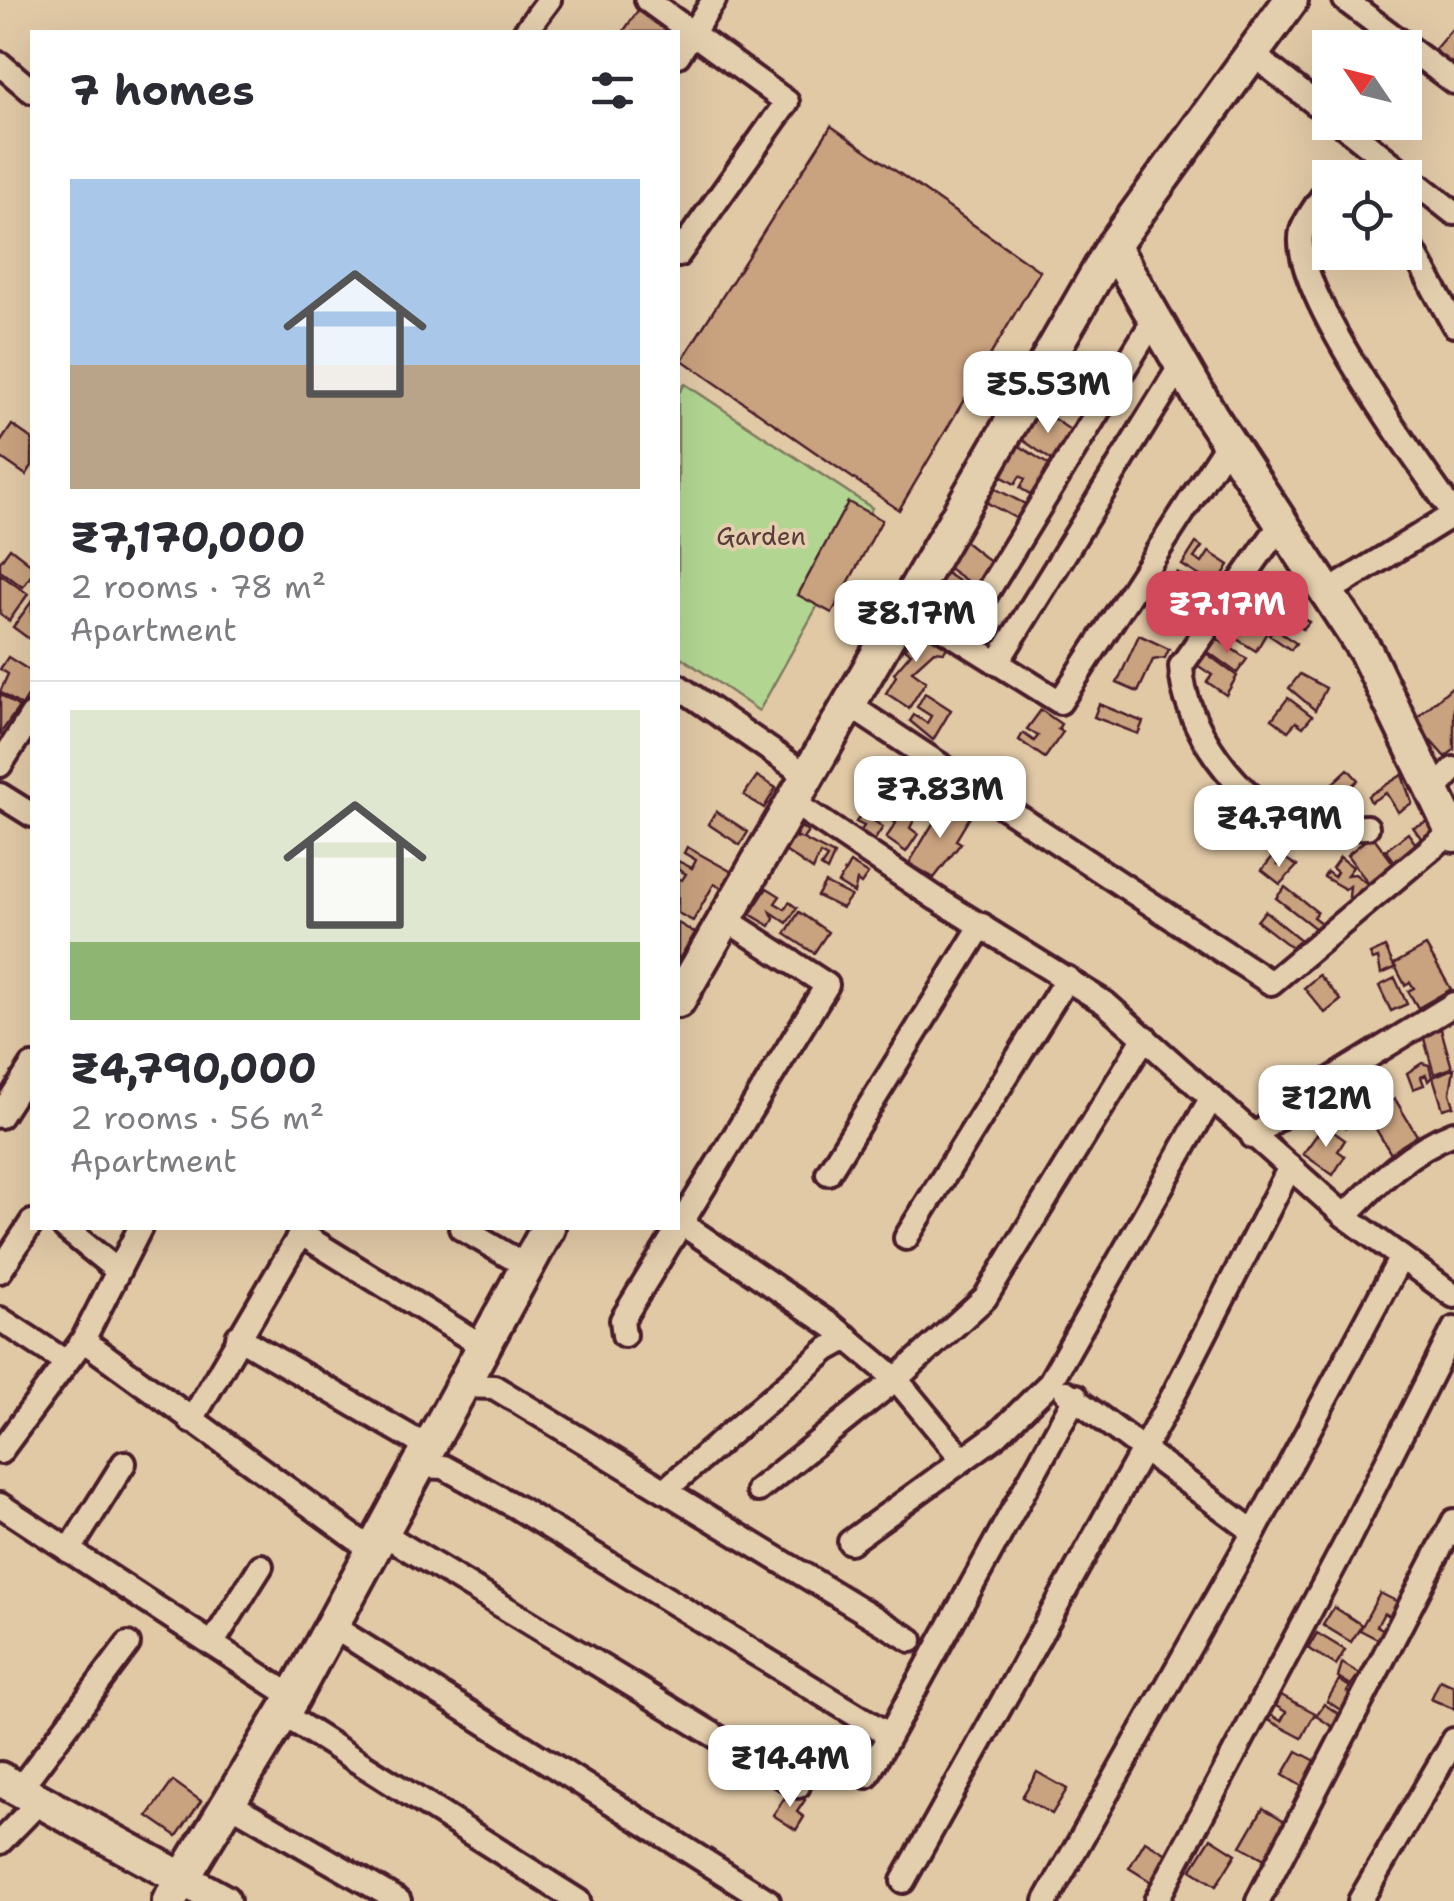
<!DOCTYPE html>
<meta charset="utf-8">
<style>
body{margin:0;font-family:"Shantell Sans",sans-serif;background:#f7f7f7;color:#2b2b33;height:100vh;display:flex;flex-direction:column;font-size:38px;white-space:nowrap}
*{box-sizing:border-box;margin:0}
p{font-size:32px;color:#7c7c81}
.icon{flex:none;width:55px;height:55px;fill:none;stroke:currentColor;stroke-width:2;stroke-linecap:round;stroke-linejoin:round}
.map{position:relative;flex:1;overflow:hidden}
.details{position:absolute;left:30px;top:30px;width:650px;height:1200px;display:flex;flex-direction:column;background:#fff;border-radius:0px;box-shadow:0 10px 40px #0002}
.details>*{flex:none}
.needle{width:65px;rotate:305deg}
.fabs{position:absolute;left:1312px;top:30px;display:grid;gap:20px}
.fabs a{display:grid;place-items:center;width:110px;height:110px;border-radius:0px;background:#fff;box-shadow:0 10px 40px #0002;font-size:50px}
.price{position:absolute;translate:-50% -85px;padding:0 22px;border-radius:20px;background:#fff;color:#222;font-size:32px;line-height:65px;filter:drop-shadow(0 2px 5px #0008)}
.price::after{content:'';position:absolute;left:50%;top:60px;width:30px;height:22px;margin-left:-15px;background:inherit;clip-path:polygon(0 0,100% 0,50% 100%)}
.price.selected{background:#d1495b;color:#fff}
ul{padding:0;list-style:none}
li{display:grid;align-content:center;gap:20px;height:530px;padding:0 40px}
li+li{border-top:2px solid #e1e1e2}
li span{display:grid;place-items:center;height:310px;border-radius:0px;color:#555}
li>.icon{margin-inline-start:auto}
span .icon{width:180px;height:180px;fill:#fffc;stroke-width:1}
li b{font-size:42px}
h2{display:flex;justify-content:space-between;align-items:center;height:120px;padding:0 40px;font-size:42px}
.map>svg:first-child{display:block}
</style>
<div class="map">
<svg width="1454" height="1901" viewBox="0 0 1454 1901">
<rect width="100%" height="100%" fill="#e1c9a6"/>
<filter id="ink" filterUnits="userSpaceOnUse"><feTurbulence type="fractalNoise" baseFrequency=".01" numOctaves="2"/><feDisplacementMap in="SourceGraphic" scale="20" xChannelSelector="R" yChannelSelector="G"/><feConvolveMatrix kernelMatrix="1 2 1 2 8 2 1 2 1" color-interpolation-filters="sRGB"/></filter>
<g filter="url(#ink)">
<polygon fill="#b2d692" stroke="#7e7a5e" stroke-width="2.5" points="685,384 872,508 759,711 678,655 678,394"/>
<g fill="#c9a27f" stroke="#4a1f2b" stroke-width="2.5">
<polygon points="641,6 670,27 667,32 623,32"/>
<polygon points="1452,29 1454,31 1454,77 1429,56"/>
<polygon points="831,126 1040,271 899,510 682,360"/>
<polygon points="1041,410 1076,434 1056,463 1021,439"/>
<polygon points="12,425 32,439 32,466 26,475 0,457 0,443"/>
<polygon points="1018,445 1054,468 1035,497 1020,488 1025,479 1020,476 1015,484 999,475"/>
<polygon points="994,488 1031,507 1021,521 984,501"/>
<polygon points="848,502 882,520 832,613 798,595"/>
<polygon points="964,541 993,564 975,587 947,567"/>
<polygon points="1196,543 1202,547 1194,558 1202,563 1209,552 1229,565 1216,586 1182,565"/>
<polygon points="10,548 32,565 32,574 23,587 0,571 0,562"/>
<polygon points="1177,572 1212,595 1192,626 1177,616 1181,610 1161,597"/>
<polygon points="946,573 973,591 969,598 973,600 966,601 960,613 932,593"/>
<polygon points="0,574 28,594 9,621 0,614"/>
<polygon points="32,601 32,641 13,627"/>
<polygon points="1232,606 1269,629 1256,651 1219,628"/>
<polygon points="1288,608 1309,622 1303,629 1291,621 1282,634 1296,643 1291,650 1269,635"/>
<polygon points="927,624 951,642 944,652 934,651 912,671 926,681 909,708 886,693 896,676 894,673 911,653 905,649"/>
<polygon points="1139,635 1169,649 1165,658 1153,660 1138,692 1117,683"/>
<polygon points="1216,638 1247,659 1237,673 1208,652"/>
<polygon points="1202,650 1237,676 1226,695 1207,682 1212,675 1194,663"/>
<polygon points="8,657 32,672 32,690 22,706 0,692 8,674 0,669"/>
<polygon points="1300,674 1326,688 1315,710 1289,688"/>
<polygon points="1454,685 1454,750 1445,757 1413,721"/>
<polygon points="925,693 951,710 933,740 910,721 914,715 927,723 931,716 917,707"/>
<polygon points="0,694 19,707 0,734"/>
<polygon points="1288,698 1312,716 1303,727 1296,722 1288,731 1272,719"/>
<polygon points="1099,704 1143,722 1138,734 1094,717"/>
<polygon points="1041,710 1061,724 1058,729 1063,732 1045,758 1019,740 1023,733 1034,741 1038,736 1027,729"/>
<polygon points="1348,769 1358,780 1327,809 1317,798"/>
<polygon points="917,774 938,788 921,814 904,802 917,783 913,780"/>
<polygon points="1402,775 1412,803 1398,812 1386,793 1371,802 1368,796"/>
<polygon points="757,776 776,788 764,808 744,795"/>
<polygon points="946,802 970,817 956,840 961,843 934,878 909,863"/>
<polygon points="898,809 914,820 910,828 918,834 906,852 886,838 896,823 890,819"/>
<polygon points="716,811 748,832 740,845 708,824"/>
<polygon points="862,813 883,827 874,841 859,834 864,826 856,822"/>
<polygon points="1428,821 1440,836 1399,867 1386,850 1408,833 1415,843 1421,838 1413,827"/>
<polygon points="801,827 808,832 803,839 834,855 827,871 821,867 827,858 820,854 813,870 785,851 791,837 799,838 796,835"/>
<polygon points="1372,835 1397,868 1372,888 1347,855"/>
<polygon points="687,847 732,872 723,889 714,884 693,921 678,913 678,878 682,880 686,874 678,869 678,861 692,868 696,860 684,853"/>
<polygon points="1274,855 1278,865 1286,859 1297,866 1280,884 1262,870"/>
<polygon points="1340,857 1353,867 1347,875 1355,874 1369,885 1357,900 1349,897 1350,886 1345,889 1324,877 1327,872 1334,877 1337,872 1332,868"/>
<polygon points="850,863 868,874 861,884 857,881 854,893 838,883"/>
<polygon points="825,883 851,896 842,908 817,896"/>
<polygon points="1285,887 1317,912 1313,917 1321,923 1316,929 1276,898"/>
<polygon points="767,888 780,896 775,903 785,909 789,902 797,908 787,923 771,912 774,919 770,926 750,914"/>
<polygon points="1265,911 1302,941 1295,950 1257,921"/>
<polygon points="799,912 828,932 814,953 785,934"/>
<polygon points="678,923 695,933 678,961"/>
<polygon points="1426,946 1451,989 1418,1008 1408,991 1414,988 1410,982 1405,985 1394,964"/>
<polygon points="1385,947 1395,968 1381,974 1378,958 1373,960 1370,954"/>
<polygon points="1319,975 1341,1000 1325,1013 1304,988"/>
<polygon points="1395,978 1407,1004 1391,1011 1379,986"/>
<polygon points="1441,1029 1452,1068 1434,1074 1423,1035"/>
<polygon points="1422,1063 1429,1065 1432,1077 1428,1081 1426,1075 1421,1077 1424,1085 1413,1089 1407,1073"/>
<polygon points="1454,1068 1450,1093 1454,1106 1443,1109 1433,1077"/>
<polygon points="1365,1078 1374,1097 1360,1103 1352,1084"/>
<polygon points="1342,1083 1364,1114 1346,1128 1324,1097 1328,1092 1337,1105 1343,1100 1335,1089"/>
<polygon points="1395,1099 1418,1137 1391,1154 1368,1116"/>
<polygon points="1324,1125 1345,1140 1338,1151 1345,1156 1333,1175 1303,1154"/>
<polygon points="1380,1593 1406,1606 1399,1621 1384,1613 1377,1626 1394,1635 1389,1645 1360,1630"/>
<polygon points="1334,1607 1362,1625 1351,1642 1323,1625"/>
<polygon points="1317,1633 1345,1650 1336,1665 1308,1648"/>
<polygon points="1342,1663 1368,1679 1365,1684 1356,1678 1351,1685 1338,1677"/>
<polygon points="1339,1680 1350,1687 1347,1692 1352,1695 1342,1711 1327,1701"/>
<polygon points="1440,1680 1454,1686 1454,1709 1431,1699"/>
<polygon points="1281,1695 1315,1713 1302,1738 1268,1720 1271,1715 1281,1721 1286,1712 1276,1706"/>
<polygon points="1324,1704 1346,1719 1342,1733 1316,1716"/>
<polygon points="1297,1751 1323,1765 1308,1790 1283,1775"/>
<polygon points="1037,1772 1067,1789 1052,1814 1022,1797"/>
<polygon points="173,1781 201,1801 177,1836 148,1816"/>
<polygon points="790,1790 805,1800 797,1812 804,1817 796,1830 773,1815"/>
<polygon points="1263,1808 1293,1826 1272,1863 1241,1846"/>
<polygon points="1211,1838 1236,1854 1216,1886 1191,1870"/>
<polygon points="1145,1841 1170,1856 1153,1883 1129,1868"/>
</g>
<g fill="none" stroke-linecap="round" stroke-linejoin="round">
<g stroke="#4a1f2b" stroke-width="30">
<g id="street">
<polyline points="647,0 787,102 678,255"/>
<polyline points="1345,0 1454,82"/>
<polyline points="525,32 549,0"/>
<polyline points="1251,53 1330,115"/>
<polyline points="678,55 714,0"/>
<polyline points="0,64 32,91"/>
<polyline points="1339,122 1454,213"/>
<polyline points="1405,236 1454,325"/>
<path d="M1283 521 1181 666C1183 726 1239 802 1296 825 1314 832 1346 827 1367 827"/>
<path d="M1328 592 1454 514C1420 465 1287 285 1302 231 1307 216 1322 199 1330 185"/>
<polyline points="908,607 1060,702 1229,441"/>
<polyline points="959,638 1155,318"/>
<polyline points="997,663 1181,365"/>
<polyline points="678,686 806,775"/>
<polyline points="849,705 1271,983 1452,831"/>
<polyline points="0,765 32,715"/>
<polyline points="1433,792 1454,769"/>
<polyline points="0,795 32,815"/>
<polyline points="791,801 937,899 1105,1003 1345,1216 1454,1296"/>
<polyline points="0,1116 32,1066"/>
<polyline points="1253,1137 1317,1088 1454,1004"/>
<polyline points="828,1173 982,925"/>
<path d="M1345 1216C1378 1182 1409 1150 1454 1133"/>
<polyline points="678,1221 835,1328 896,1379 963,1460"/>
<polyline points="65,1228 118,1271"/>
<polyline points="461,1228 526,1266"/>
<polyline points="300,1233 484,1347"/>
<polyline points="906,1238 1067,978"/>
<polyline points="0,1271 32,1222"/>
<polyline points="0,1319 66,1362"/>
<polyline points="624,1335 622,1320 827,985 724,918"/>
<polyline points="238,1337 429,1448"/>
<polyline points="83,1340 373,1551"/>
<polyline points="462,1386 494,1387 911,1640"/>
<polyline points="1066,1392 1254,1532"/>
<polyline points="191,1421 304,1228"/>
<polyline points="0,1452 83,1340 140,1228"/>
<polyline points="419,1466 444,1467 518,1508 889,1735"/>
<polyline points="665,1490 828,1349 848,1338"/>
<polyline points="758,1490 896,1379 985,1298 1145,1037"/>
<polyline points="0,1505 293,1697"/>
<polyline points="382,1533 798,1786"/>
<polyline points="850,1542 997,1435 1049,1384 1212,1097"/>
<polyline points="69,1551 124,1463"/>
<polyline points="332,1626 768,1901"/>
<polyline points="212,1644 261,1566"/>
<polyline points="283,1714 578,1901"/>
<polyline points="867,1776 1076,1396"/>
<polyline points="18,1791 128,1644"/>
<polyline points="229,1803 399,1901"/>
<polyline points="0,1842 40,1801"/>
<polyline points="903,1881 1173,1396 1290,1167"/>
<polyline points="1046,1901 1254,1532 1400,1259"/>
<polyline points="1156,1901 1345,1545 1454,1329"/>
<polyline points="1258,1901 1454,1521"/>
<polyline points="1360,1901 1454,1740"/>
</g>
</g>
<g stroke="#4a1f2b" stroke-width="40">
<g id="secondary">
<polyline points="1291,0 1113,246 1211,416 1366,652 1454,835"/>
<polyline points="678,1001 1113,246"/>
<polyline points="0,1779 223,1901"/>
<polyline points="169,1901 293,1697 548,1228"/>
</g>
</g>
<use href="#street" stroke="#e3cead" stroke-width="22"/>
<use href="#secondary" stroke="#e3cead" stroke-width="32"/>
</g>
</g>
<g text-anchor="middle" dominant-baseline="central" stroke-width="8" stroke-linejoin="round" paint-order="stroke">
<g font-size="25" fill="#5a3a3a" stroke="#e3cead">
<text x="761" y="536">Garden</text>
</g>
</g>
</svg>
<div class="fabs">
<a><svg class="needle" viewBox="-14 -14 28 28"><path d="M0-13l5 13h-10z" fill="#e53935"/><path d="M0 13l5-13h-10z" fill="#7c7c81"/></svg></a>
<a><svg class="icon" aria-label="locate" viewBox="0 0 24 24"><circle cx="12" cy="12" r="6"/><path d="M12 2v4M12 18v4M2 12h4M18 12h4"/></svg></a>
</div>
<b class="price" style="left:1048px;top:436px">₹5.53M</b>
<b class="price selected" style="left:1227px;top:656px">₹7.17M</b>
<b class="price" style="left:916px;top:665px">₹8.17M</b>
<b class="price" style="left:940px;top:841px">₹7.83M</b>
<b class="price" style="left:1279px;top:870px">₹4.79M</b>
<b class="price" style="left:1326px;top:1150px">₹12M</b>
<b class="price" style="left:790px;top:1810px">₹14.4M</b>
<section class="details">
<h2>7 homes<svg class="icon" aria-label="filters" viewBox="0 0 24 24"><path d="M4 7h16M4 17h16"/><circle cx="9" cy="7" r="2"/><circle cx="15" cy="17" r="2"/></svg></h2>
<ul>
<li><span style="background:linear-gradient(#a9c7e8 60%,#b9a48a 0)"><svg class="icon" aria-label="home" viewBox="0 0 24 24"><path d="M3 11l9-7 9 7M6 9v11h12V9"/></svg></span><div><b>₹7,170,000</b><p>2 rooms · 78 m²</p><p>Apartment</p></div></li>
<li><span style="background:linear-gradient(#dfe7d0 75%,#8fb573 0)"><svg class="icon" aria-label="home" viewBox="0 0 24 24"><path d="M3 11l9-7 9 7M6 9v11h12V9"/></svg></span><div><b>₹4,790,000</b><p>2 rooms · 56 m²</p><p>Apartment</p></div></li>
</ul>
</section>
</div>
